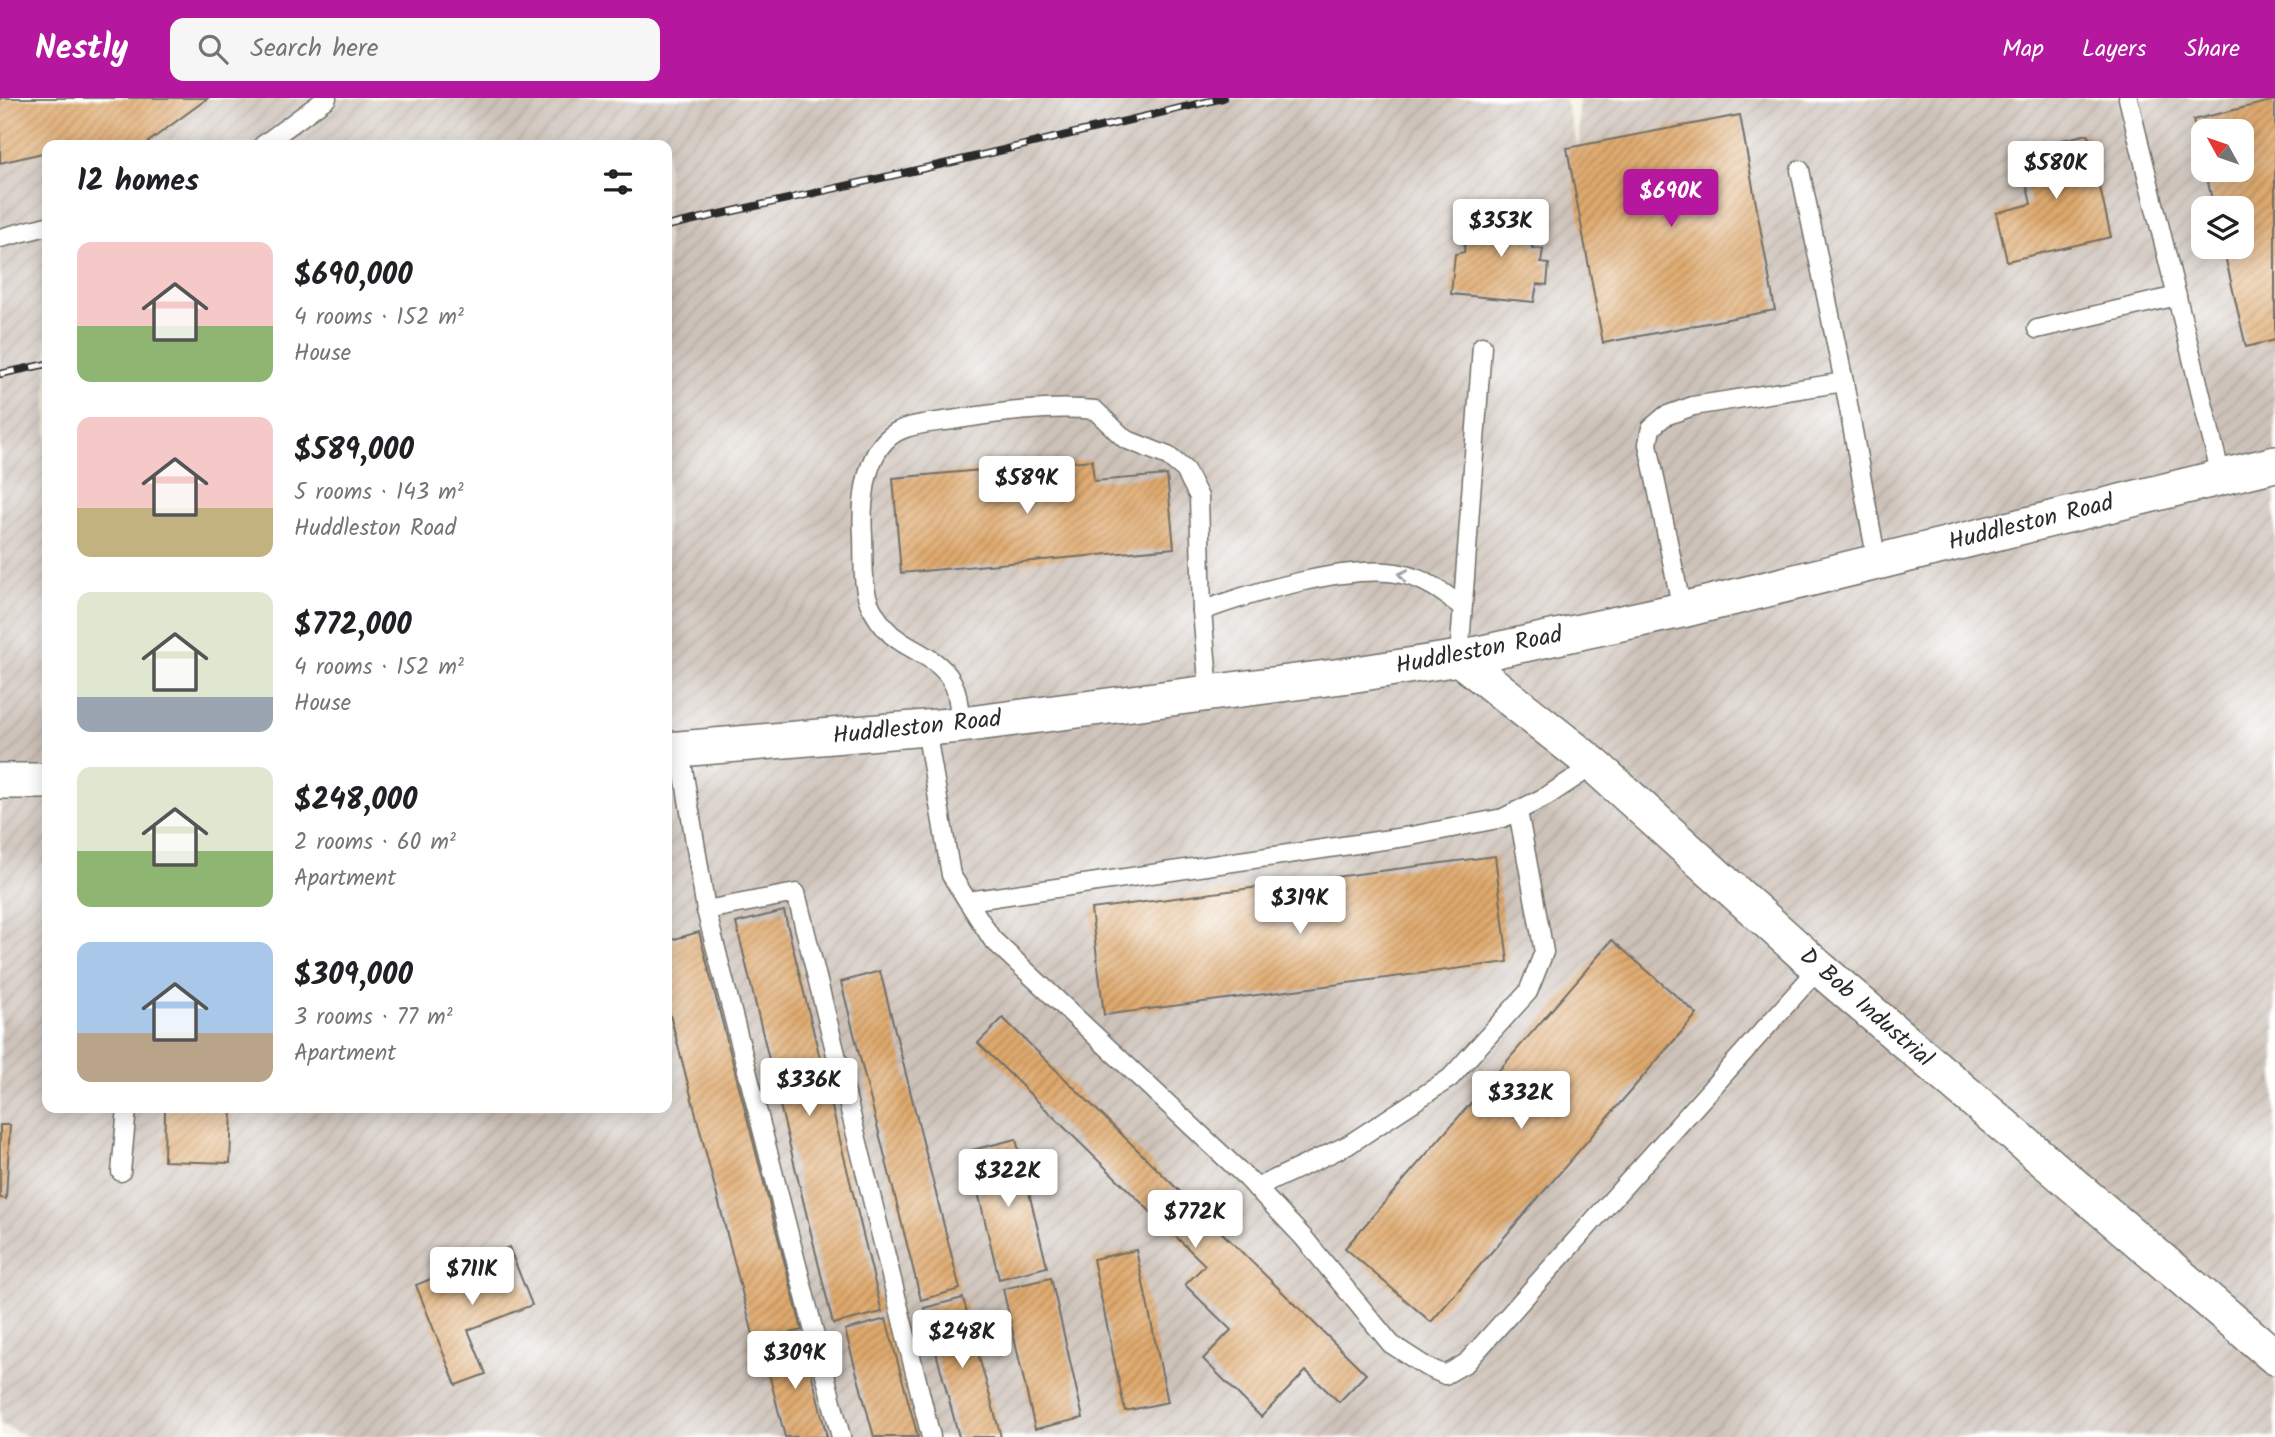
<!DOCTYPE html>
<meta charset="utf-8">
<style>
body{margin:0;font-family:Kalam,sans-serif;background:#f6f6f6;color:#202124;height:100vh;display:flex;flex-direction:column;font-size:26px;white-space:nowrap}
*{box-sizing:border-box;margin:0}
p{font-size:23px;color:#757577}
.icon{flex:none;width:38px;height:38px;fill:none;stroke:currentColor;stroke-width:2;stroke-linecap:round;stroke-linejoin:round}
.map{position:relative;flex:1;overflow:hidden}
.drawer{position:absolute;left:42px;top:42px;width:630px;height:973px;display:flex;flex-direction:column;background:#fff;border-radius:14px;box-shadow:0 4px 18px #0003}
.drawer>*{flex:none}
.needle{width:46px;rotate:310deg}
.fabs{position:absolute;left:2191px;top:21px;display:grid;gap:14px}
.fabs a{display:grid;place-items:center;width:63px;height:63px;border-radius:14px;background:#fff;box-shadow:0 4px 18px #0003;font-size:35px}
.price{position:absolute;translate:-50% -60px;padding:0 16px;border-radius:7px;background:#fff;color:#222;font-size:23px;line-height:46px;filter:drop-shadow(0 2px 4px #0008)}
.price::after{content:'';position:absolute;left:50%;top:42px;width:21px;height:16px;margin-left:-10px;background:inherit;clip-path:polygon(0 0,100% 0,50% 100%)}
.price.on{background:#b5179e;color:#fff}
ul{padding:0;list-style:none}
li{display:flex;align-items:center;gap:21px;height:175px;padding:0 35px}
li span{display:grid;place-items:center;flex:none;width:196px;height:140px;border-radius:14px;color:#555}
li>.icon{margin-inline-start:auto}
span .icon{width:84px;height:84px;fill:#fffc;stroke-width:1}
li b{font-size:30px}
h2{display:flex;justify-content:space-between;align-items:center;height:84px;padding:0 35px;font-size:30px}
header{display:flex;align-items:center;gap:42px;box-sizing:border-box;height:98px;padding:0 35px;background:#b5179e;color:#fff}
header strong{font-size:33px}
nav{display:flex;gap:38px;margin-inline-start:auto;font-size:24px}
.search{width:490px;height:63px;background:#f6f6f6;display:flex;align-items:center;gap:18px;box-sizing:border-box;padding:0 24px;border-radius:14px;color:#757577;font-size:26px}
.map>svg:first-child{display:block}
</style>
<header>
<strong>Nestly</strong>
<div class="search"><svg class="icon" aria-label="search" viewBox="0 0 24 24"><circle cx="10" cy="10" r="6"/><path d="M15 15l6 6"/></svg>Search here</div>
<nav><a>Map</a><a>Layers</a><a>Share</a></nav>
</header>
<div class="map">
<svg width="2275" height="1339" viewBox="0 0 2275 1339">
<defs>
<pattern id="industrial-furrows" width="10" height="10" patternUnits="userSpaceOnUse" patternTransform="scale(1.75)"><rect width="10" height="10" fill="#cdc2b9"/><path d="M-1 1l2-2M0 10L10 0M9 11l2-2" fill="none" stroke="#b0a79f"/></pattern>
<pattern id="building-hatch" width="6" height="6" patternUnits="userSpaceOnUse" patternTransform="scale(1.75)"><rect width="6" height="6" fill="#dfa96d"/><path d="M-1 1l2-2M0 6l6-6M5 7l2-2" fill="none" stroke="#b58a5a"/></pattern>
</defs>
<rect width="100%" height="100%" fill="#fff"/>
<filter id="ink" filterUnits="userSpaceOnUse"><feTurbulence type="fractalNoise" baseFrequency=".0143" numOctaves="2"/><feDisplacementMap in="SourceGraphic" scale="14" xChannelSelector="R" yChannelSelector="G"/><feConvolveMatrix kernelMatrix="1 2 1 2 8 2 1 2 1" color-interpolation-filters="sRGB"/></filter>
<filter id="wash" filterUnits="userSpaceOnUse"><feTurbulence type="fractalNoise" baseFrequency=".00686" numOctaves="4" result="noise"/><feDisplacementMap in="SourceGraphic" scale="28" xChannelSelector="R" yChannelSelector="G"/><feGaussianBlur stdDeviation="1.57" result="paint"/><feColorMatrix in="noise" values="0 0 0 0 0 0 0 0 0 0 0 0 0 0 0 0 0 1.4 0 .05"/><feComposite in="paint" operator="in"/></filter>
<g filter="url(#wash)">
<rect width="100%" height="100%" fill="#f4edda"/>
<path fill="url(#industrial-furrows)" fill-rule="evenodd" d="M0 0H1564L1579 50V0H2275V1339H29L0 1326ZM2203 33H2242V72H2203ZM47 47H667V1010H47ZM2203 110H2242V149H2203Z"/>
<g id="blocks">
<g fill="url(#building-hatch)">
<polygon points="0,0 208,0 144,47 47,47 47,54 0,65"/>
<polygon points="2275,2 2275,242 2246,249 2223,149 2242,149 2242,110 2214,110 2205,72 2242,72 2242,33 2203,33 2202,62 2193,22"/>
<polygon points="1740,17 1775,212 1603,245 1567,50"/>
<polygon points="2088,36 2111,139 2007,163 1996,115 2031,106 2019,52"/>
<polygon points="1490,109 1536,113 1532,150 1543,151 1541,165 1549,166 1547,187 1537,186 1534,204 1451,196 1455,156 1464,154 1466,132 1487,134"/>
<polygon points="1092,362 1094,383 1167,377 1174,450 901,475 893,380"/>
<polygon points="1495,758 1508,864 1104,917 1091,811"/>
<polygon points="784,813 882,1214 833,1226 736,825"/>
<polygon points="699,834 802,1232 755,1244 667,905 667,843"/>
<polygon points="1612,842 1697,916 1431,1224 1345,1150"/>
<polygon points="880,873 960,1191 921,1202 841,884"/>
<polygon points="1003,920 1366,1276 1339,1304 1306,1273 1261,1319 1203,1261 1231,1232 1185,1187 1205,1167 978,945"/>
<polygon points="165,1010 232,1010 230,1065 164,1063"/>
<polygon points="0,1027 10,1027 6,1101 0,1100"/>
<polygon points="1016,1041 1047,1169 999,1181 968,1053"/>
<polygon points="509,1149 532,1207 468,1232 486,1276 456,1287 416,1187"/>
<polygon points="1136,1152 1168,1304 1125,1313 1093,1161"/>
<polygon points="1051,1180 1083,1320 1035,1331 1003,1191"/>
<polygon points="963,1200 1001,1339 959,1339 924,1210"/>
<polygon points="886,1221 918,1339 874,1339 845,1232"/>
<polygon points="803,1241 827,1339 785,1339 763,1252"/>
</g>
</g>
</g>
<g filter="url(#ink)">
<use href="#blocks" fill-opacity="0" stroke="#716f68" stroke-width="2"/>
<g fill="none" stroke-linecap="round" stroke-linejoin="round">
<g stroke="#716f68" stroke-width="21">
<g id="service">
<polyline points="2128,0 2221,378"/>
<polyline points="263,47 327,0"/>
<polyline points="1800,72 1844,284 1877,464"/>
<polyline points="0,140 47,128"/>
<polyline points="2037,231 2177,198"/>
<polyline points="1682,512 1648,346 1651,330 1665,318 1693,308 1844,284"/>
<path d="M1202 513C1250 495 1352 465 1401 476 1426 481 1443 494 1462 509"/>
<polyline points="1459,560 1482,248"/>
<path d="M961 627C959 615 959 601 955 590 945 564 921 557 900 543 887 535 879 524 872 511 861 491 864 460 863 438 861 408 864 364 886 342 892 336 901 331 909 329 923 325 938 324 952 322 996 315 1050 307 1095 312L1125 341 1168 358 1185 372 1199 399 1202 513 1209 594"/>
<polyline points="926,631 951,777 992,841 1248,1081 1303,1139 1391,1246 1425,1268 1445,1277 1466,1265 1819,870"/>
<polyline points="680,652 706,812 841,1339"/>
<polyline points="968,803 1411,738 1503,720 1547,698 1594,667"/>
<polyline points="706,812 796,795 931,1339"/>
<polyline points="121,1074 127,1010"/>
<polyline points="1256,1090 1348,1047 1450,980 1528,894 1544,854 1518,713"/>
</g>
</g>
<g stroke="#716f68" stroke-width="38">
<g id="minor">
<polyline points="1459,560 1594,667 1819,870 2275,1259"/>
<polyline points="667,652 961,627 1350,577 1459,560 1682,512 2275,366"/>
<polyline points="0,683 47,683"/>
</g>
</g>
<use href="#service" stroke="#fff" stroke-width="18"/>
<use href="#minor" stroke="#fff" stroke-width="35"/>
<g stroke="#2b2b2b" stroke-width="8">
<g id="rail">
<polyline points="667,128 948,65 1223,0"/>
<polyline points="0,276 47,266"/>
</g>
</g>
<use href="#rail" stroke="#fff" stroke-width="5" stroke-dasharray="16" stroke-linecap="butt"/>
</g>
<defs><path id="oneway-chevron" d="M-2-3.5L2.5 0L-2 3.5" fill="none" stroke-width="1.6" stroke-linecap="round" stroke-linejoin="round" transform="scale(1.75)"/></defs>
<use stroke="#a0a0a0" href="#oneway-chevron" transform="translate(1403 477) rotate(-168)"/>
</g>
<g text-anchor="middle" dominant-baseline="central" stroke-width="5" stroke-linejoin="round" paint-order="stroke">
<g font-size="24" fill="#2b2b2b" stroke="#fff">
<text transform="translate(2031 425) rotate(-14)">Huddleston Road</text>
<text transform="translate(1479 553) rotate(-11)">Huddleston Road</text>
<text transform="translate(917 630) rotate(-6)">Huddleston Road</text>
<text transform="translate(1866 910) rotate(41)">D Bob Industrial</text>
</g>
</g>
</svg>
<div class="fabs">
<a><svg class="needle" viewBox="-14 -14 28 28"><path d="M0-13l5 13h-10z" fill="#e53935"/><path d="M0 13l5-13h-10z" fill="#757577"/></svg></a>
<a><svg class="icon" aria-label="layers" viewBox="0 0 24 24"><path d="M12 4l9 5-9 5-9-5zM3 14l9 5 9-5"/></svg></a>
</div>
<b class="price" style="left:2056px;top:103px">$580K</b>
<b class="price on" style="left:1671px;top:131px">$690K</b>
<b class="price" style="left:1501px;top:161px">$353K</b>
<b class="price" style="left:1027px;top:418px">$589K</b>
<b class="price" style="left:1300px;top:838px">$319K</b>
<b class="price" style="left:809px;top:1020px">$336K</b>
<b class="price" style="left:1521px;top:1033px">$332K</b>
<b class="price" style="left:1008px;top:1111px">$322K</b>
<b class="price" style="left:1195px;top:1152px">$772K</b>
<b class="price" style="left:472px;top:1209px">$711K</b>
<b class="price" style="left:962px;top:1272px">$248K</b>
<b class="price" style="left:795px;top:1293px">$309K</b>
<section class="drawer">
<h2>12 homes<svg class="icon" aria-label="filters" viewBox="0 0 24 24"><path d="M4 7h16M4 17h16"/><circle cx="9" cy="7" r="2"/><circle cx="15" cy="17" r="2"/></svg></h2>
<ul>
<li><span style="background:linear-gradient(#f6c9c9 60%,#8fb573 0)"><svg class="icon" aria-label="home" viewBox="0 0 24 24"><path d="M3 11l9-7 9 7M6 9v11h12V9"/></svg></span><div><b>$690,000</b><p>4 rooms · 152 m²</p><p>House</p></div></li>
<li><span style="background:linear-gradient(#f6c9c9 65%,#c2b280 0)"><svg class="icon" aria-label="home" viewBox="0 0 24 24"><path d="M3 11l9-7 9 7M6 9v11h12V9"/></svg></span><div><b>$589,000</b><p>5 rooms · 143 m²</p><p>Huddleston Road</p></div></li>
<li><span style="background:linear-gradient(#dfe7d0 75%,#9aa5b1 0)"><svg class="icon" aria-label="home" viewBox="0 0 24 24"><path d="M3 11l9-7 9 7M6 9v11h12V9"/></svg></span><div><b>$772,000</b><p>4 rooms · 152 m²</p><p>House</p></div></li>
<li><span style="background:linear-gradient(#dfe7d0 60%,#8fb573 0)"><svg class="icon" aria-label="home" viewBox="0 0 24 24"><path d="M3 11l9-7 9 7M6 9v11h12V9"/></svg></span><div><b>$248,000</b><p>2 rooms · 60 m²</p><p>Apartment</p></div></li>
<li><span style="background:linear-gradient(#a9c7e8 65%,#b9a48a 0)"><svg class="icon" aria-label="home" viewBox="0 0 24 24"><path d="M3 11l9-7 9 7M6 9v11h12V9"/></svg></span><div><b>$309,000</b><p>3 rooms · 77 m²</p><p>Apartment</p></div></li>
</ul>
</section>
</div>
